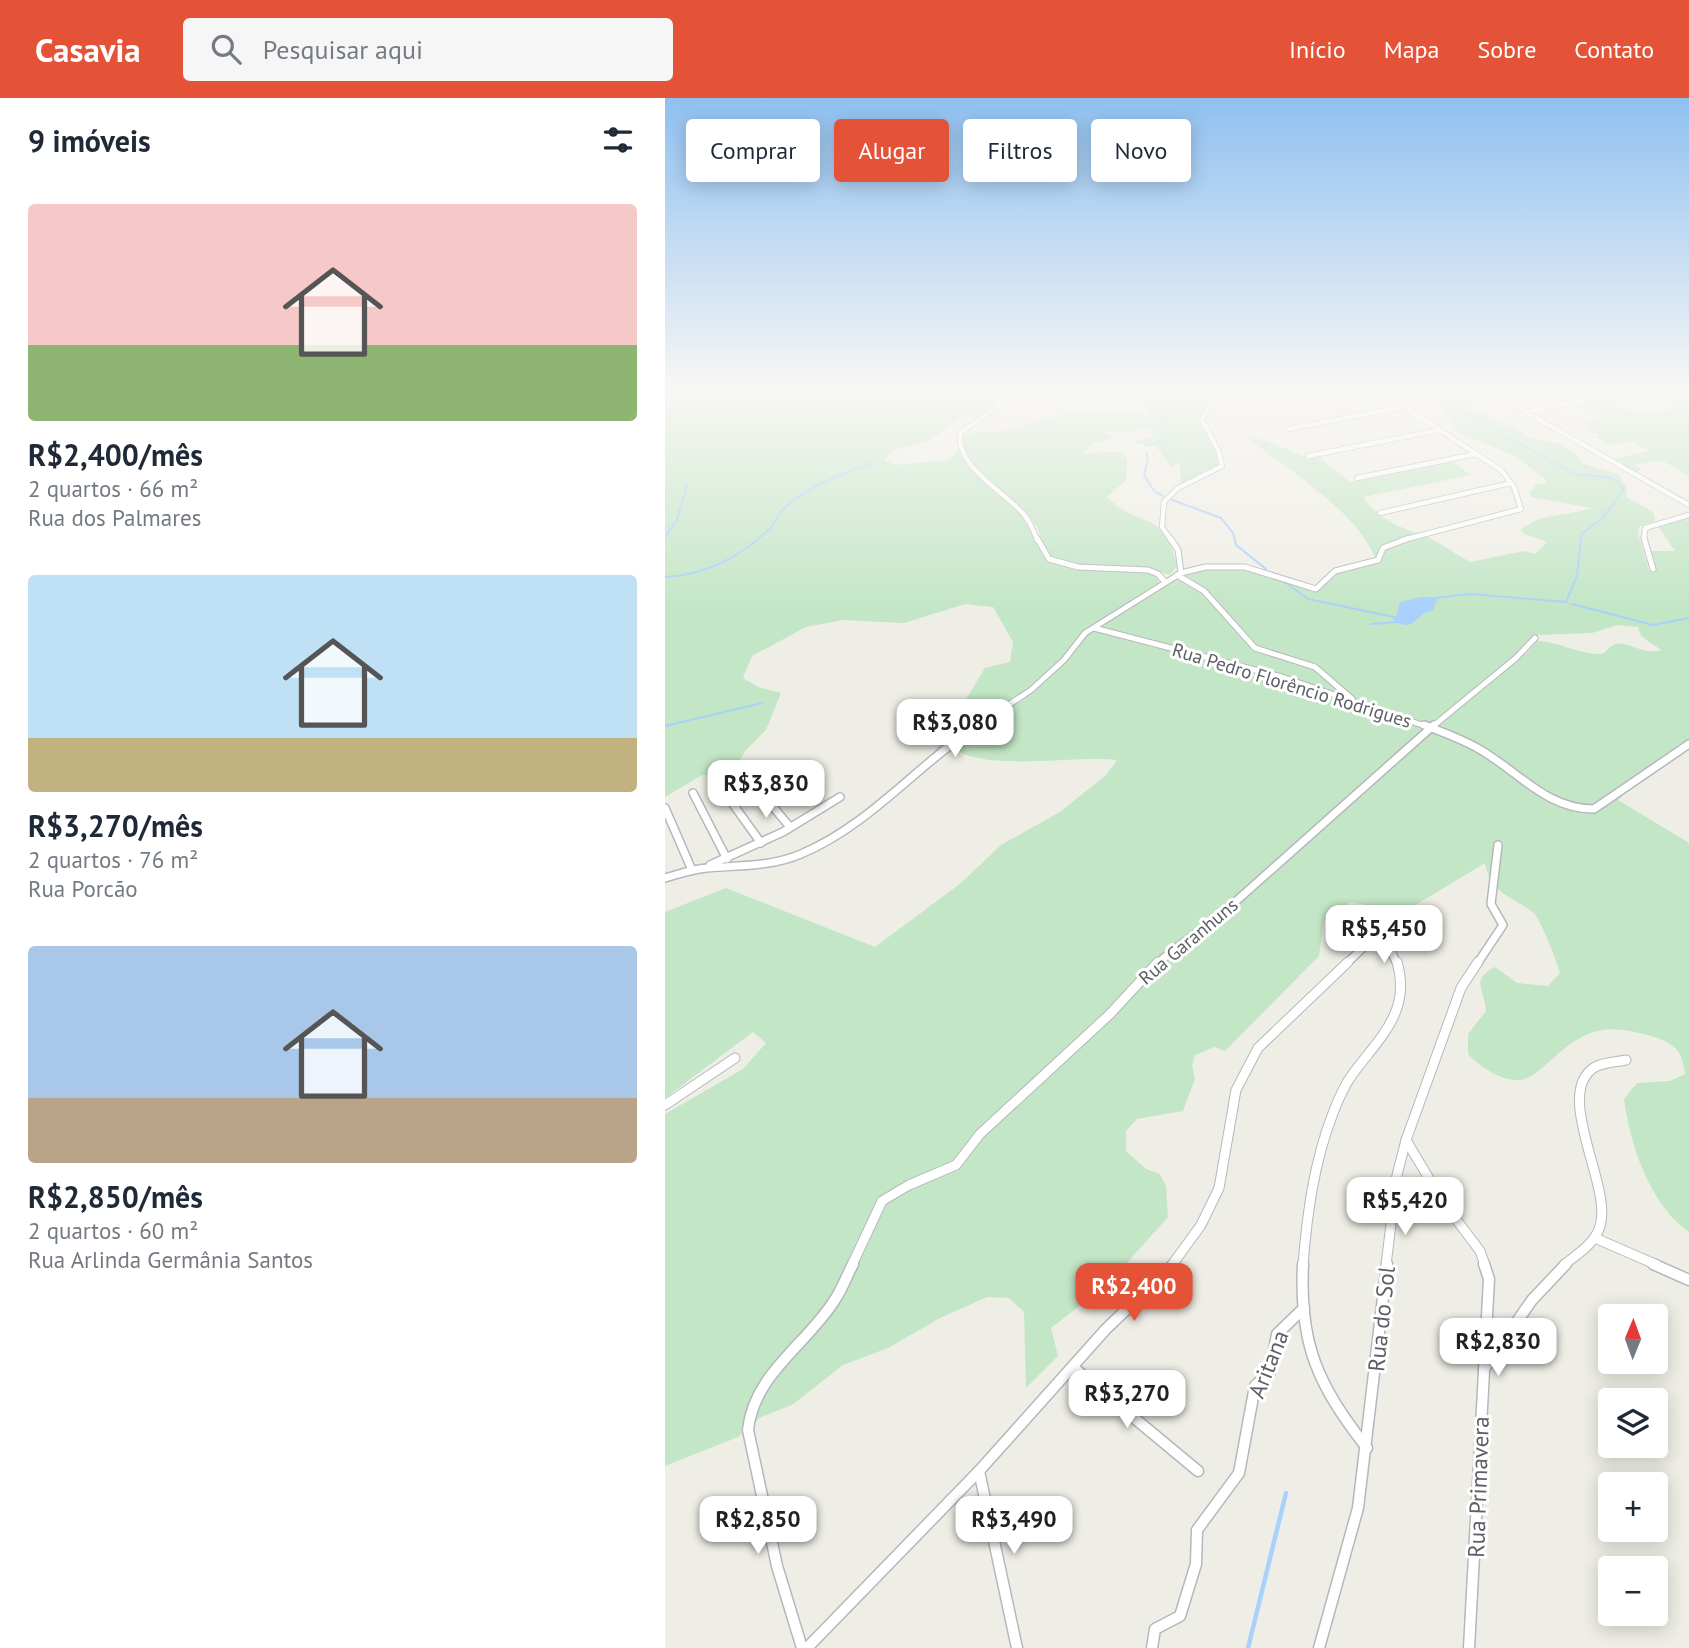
<!DOCTYPE html>
<html lang="pt">
<meta charset="utf-8">
<style>
body{margin:0;font-family:"PT Sans",sans-serif;background:#f6f6f7;color:#1f2937;height:100vh;display:flex;flex-direction:column;font-size:26px;white-space:nowrap}
*{box-sizing:border-box;margin:0}
p{font-size:23px;color:#747a83}
.icon{flex:none;width:38px;height:38px;fill:none;stroke:currentColor;stroke-width:2;stroke-linecap:round;stroke-linejoin:round}
.map{position:relative;flex:1;overflow:hidden}
.sheet{display:flex;flex-direction:column;background:#fff;width:665px}
.sheet>*{flex:none}
.top-card{position:absolute;left:21px;top:21px;width:665px;height:63px;display:flex;gap:14px}
.needle{width:46px;rotate:1deg}
.tools{position:absolute;left:933px;top:1206px;display:grid;gap:14px}
.tools a{display:grid;place-items:center;width:70px;height:70px;border-radius:7px;background:#fff;box-shadow:0 4px 18px #0003;font-size:35px}
.price{position:absolute;translate:-50% -60px;padding:0 16px;border-radius:14px;background:#fff;color:#222;font-size:23px;line-height:46px;filter:drop-shadow(0 2px 4px #0008)}
.price::after{content:'';position:absolute;left:50%;top:42px;width:21px;height:16px;margin-left:-10px;background:inherit;clip-path:polygon(0 0,100% 0,50% 100%)}
.price.active{background:#e45337;color:#fff}
ul{padding:0;list-style:none}
li{display:grid;align-content:center;gap:14px;height:371px;padding:0 28px}
li span{display:grid;place-items:center;height:217px;border-radius:7px;color:#555}
li>.icon{margin-inline-start:auto}
span .icon{width:126px;height:126px;fill:#fffc;stroke-width:1}
li b{font-size:30px}
h2{display:flex;justify-content:space-between;align-items:center;height:84px;padding:0 28px;font-size:30px}
.tag{padding:0 24px;border-radius:7px;background:#fff;box-shadow:0 4px 18px #0003;font-size:24px;line-height:63px}
.tag.active{background:#e45337;color:#fff}
header{display:flex;align-items:center;gap:42px;box-sizing:border-box;height:98px;padding:0 35px;background:#e45337;color:#fff}
header strong{font-size:33px}
nav{display:flex;gap:38px;margin-inline-start:auto;font-size:24px}
.search{width:490px;height:63px;background:#f6f6f7;display:flex;align-items:center;gap:18px;box-sizing:border-box;padding:0 24px;border-radius:7px;color:#747a83;font-size:26px}
main{display:flex;flex:1;min-height:0}
.map>svg:first-child{display:block}
</style>
<header>
<strong>Casavia</strong>
<div class="search"><svg class="icon" aria-label="search" viewBox="0 0 24 24"><circle cx="10" cy="10" r="6"/><path d="M15 15l6 6"/></svg>Pesquisar aqui</div>
<nav><a>Início</a><a>Mapa</a><a>Sobre</a><a>Contato</a></nav>
</header>
<main>
<section class="sheet">
<h2>9 imóveis<svg class="icon" aria-label="filters" viewBox="0 0 24 24"><path d="M4 7h16M4 17h16"/><circle cx="9" cy="7" r="2"/><circle cx="15" cy="17" r="2"/></svg></h2>
<ul>
<li><span style="background:linear-gradient(#f6c9c9 65%,#8fb573 0)"><svg class="icon" aria-label="home" viewBox="0 0 24 24"><path d="M3 11l9-7 9 7M6 9v11h12V9"/></svg></span><div><b>R$2,400/mês</b><p>2 quartos · 66 m²</p><p>Rua dos Palmares</p></div></li>
<li><span style="background:linear-gradient(#bfe0f5 75%,#c2b280 0)"><svg class="icon" aria-label="home" viewBox="0 0 24 24"><path d="M3 11l9-7 9 7M6 9v11h12V9"/></svg></span><div><b>R$3,270/mês</b><p>2 quartos · 76 m²</p><p>Rua Porcão</p></div></li>
<li><span style="background:linear-gradient(#a9c7e8 70%,#b9a48a 0)"><svg class="icon" aria-label="home" viewBox="0 0 24 24"><path d="M3 11l9-7 9 7M6 9v11h12V9"/></svg></span><div><b>R$2,850/mês</b><p>2 quartos · 60 m²</p><p>Rua Arlinda Germânia Santos</p></div></li>
</ul>
</section>
<div class="map">
<svg width="1024" height="1550" viewBox="0 0 1024 1550">
<rect width="100%" height="100%" fill="#efeee6"/>
<g fill="#c3e6c6" fill-rule="evenodd">
<path d="M0 295H336V301L317 316 299 317 265 342 228 352 219 362 230 367 283 362 294 352C312 378 338 395 358 420 368 433 371 452 383 462 418 477 457 464 492 478L494 485 522 480 521 476C565 459 607 481 648 493L669 473 710 460C692 413 623 372 583 340L591 339 641 359 653 358 685 384 787 363 806 377 698 399C713 420 734 430 757 437 773 443 790 456 805 464L859 453 870 456 882 444 858 435 856 432C876 414 902 419 926 410L866 399 864 394 871 387 882 385 879 380 848 357 791 334 770 295H798L812 314 833 321 866 340 893 345 910 355 919 366 953 376 962 391 961 399 988 414 990 423 975 428 973 435 984 472H991L985 453H1010L992 427 1024 419V642L1014 646 953 702 1024 745V1134C985 1107 965 1047 959 1001L972 985 1005 983 1020 976C1017 953 1011 946 989 939 943 925 923 928 886 962 878 969 871 977 860 981 841 987 815 969 803 956V936L821 913C819 889 805 882 830 869L852 885 883 888 895 875C893 866 875 820 868 814 847 798 825 796 820 765L749 808 719 810 685 804 659 823 654 858 560 953 550 949 530 957 527 968 530 981 518 1013 472 1021 461 1033V1053L481 1071 495 1076 501 1088 503 1119 443 1186 386 1230 393 1258 361 1290 359 1214 344 1200 322 1199 275 1220 223 1250 178 1267 127 1307 96 1319 73 1339 0 1368V1016L78 971 101 945 88 934 0 1000V814L61 790 210 849 296 785 336 747 395 714 441 677 452 662C409 657 323 674 290 651L302 631 268 656 320 570 345 564 348 544 328 509 300 506 239 525 178 522 141 529 87 558 78 580 93 589 116 595 101 632 80 653 72 668 50 677H37L0 699ZM952 527 973 529 976 538 996 552C978 558 964 543 951 546 944 548 943 553 937 556 913 556 895 544 872 543L860 557 852 555 865 540 873 537 927 535Z"/>
<path d="M524 295 554 296 533 324 554 355V367L516 386 515 365 506 369 491 348 465 344 489 339 485 330C468 329 459 340 444 332L442 335 449 340 428 345 418 355 458 354 462 361 461 382 442 399C473 432 499 409 512 468L505 477C467 465 420 479 385 458 377 447 376 433 368 423 349 398 298 369 297 340 310 329 324 337 339 333 384 318 436 305 483 318V306L480 302Z"/>
<path d="M992 295H1024V378L996 362 969 367 977 372 970 374 948 361 984 353 967 343 944 347 932 340 934 336 924 335 921 329 923 324 940 319 912 308 945 298 946 303C962 315 987 320 1005 310L1008 306Z"/>
</g>
<path fill="#a9d1fc" d="M756 499H773L768 512C749 516 750 537 727 521L732 517 735 504Z"/>
<g fill="none" stroke-linecap="round" stroke-linejoin="round">
<g stroke="#a9d1fc" stroke-width="2">
<polyline points="0,302 8,294"/>
<polyline points="480,348 501,342 504,335 489,309"/>
<polyline points="481,354 483,361 479,377 489,393 498,398"/>
<polyline points="505,401 556,420 568,435 571,447 601,471"/>
<polyline points="0,439 12,422 22,387"/>
<path d="M0 479C40 477 77 459 105 430 111 424 113 415 120 409 145 388 176 376 206 365"/>
<polyline points="618,483 643,501 729,519"/>
<polyline points="770,500 805,496 901,504 912,478 917,435 938,420 959,391 947,380 909,376 787,308 783,294"/>
<polyline points="907,506 988,527 1024,520"/>
<polyline points="706,526 734,524"/>
<polyline points="0,628 97,605"/>
</g>
<polyline stroke="#a9d1fc" stroke-width="2.5" points="0,628 4,627"/>
<polyline stroke="#a9d1fc" stroke-width="4.5" points="583,1550 621,1395"/>
<g stroke="#b6b7bc" stroke-width="6">
<g id="street-far4">
<polyline points="717,294 836,372 849,389 856,411 738,442"/>
<polyline points="826,294 1024,407"/>
<path d="M351 302 333 308 295 335C292 372 340 392 360 418 366 425 369 434 372 442"/>
<polyline points="612,305 670,294"/>
<polyline points="861,314 955,294"/>
<polyline points="623,331 738,309"/>
<polyline points="643,358 774,332"/>
<polyline points="692,380 811,356"/>
<polyline points="715,415 846,385"/>
<path d="M506 442 497 429 499 404 513 390 557 368 554 354 537 322C541 310 555 306 557 294"/>
<polyline points="979,442 980,430 1024,417"/>
</g>
</g>
<g stroke="#b6b7bc" stroke-width="7">
<g id="street-far3">
<polyline points="372,440 384,461 413,469 483,472 493,476 500,484"/>
<polyline points="505,440 513,452 516,475"/>
<polyline points="979,440 988,471"/>
<polyline points="512,477 539,493 590,550 650,569 687,601"/>
<polyline points="429,530 617,579 763,629"/>
<polyline points="310,629 366,592 399,562 420,535 516,475 540,469 580,469 651,491 670,473 713,462 718,450 744,440"/>
<polyline points="767,629 851,560 870,540"/>
</g>
</g>
<g stroke="#b6b7bc" stroke-width="10">
<g id="street-far2">
<path d="M759 627C777 634 797 641 814 651 853 673 881 711 929 711L1024 646"/>
<polyline points="28,695 62,761"/>
<polyline points="60,695 96,745"/>
<polyline points="98,697 125,729"/>
<polyline points="0,710 27,772"/>
<polyline points="45,767 118,734 175,699"/>
<path d="M0 780C14 776 28 771 42 770 74 767 106 769 136 756 205 727 252 667 313 627"/>
<polyline points="491,866 560,813 769,627"/>
<polyline points="681,866 708,840 726,853 732,866"/>
<polyline points="812,866 838,827 826,806 833,747"/>
</g>
</g>
<g stroke="#b6b7bc" stroke-width="11">
<g id="street-far1">
<polyline points="0,1007 70,960"/>
<polyline points="741,1042 778,1104 815,1153 820,1167"/>
<polyline points="930,1140 992,1167"/>
<polyline points="187,1167 217,1103 244,1087 291,1067 315,1036 445,916 493,864"/>
<polyline points="507,1167 536,1127 554,1090 571,992 593,950 683,864"/>
<path d="M638 1167C642 1116 649 1064 668 1015 673 1002 679 988 687 977 713 941 747 914 732 864"/>
<polyline points="721,1167 732,1077 741,1042 796,890 813,864"/>
<path d="M899 1167C912 1156 930 1146 935 1128 948 1089 887 995 930 969 939 964 951 964 961 962"/>
</g>
</g>
<g stroke="#b6b7bc" stroke-width="13">
<g id="street">
<path d="M638 1166C634 1247 653 1287 702 1350"/>
<polyline points="988,1166 1024,1182"/>
<polyline points="409,1270 533,1373"/>
<polyline points="819,1271 867,1202 901,1166"/>
<polyline points="314,1373 352,1550"/>
<path d="M137 1550 112 1468 83 1332C89 1275 143 1246 171 1200 178 1189 182 1177 188 1166"/>
<polyline points="142,1550 314,1373 441,1231 509,1166"/>
<polyline points="487,1550 490,1531 515,1518 531,1466 532,1432 574,1375 590,1288 605,1274 612,1236 639,1210"/>
<polyline points="654,1550 693,1410 722,1166"/>
<polyline points="804,1550 824,1181 819,1166"/>
</g>
</g>
<use href="#street-far4" stroke="#fff" stroke-width="4.5"/>
<use href="#street-far3" stroke="#fff" stroke-width="5"/>
<use href="#street-far2" stroke="#fff" stroke-width="7"/>
<use href="#street-far1" stroke="#fff" stroke-width="9"/>
<use href="#street" stroke="#fff" stroke-width="10"/>
</g>
<linearGradient id="sky" x2="0" y2="1"><stop stop-color="#8fc0f0"/><stop offset="0.57" stop-color="#f8f7f4"/><stop offset="1" stop-color="#f8f7f4" stop-opacity="0"/></linearGradient>
<rect width="1024" height="512" fill="url(#sky)"/>
<g text-anchor="middle" dominant-baseline="central" stroke-width="6" stroke-linejoin="round" paint-order="stroke">
<g font-size="19" fill="#5d6066" stroke="#fff">
<text transform="translate(627 587) rotate(17)">Rua Pedro Florêncio Rodrigues</text>
<text transform="translate(523 843) rotate(-40)">Rua Garanhuns</text>
</g>
<g font-size="23" fill="#5d6066" stroke="#fff">
<text transform="translate(716 1221) rotate(-84)">Rua do Sol</text>
<text transform="translate(603 1266) rotate(-68)">Aritana</text>
<text transform="translate(813 1389) rotate(-88)">Rua Primavera</text>
</g>
</g>
</svg>
<div class="tools">
<a><svg class="needle" viewBox="-14 -14 28 28"><path d="M0-13l5 13h-10z" fill="#e53935"/><path d="M0 13l5-13h-10z" fill="#747a83"/></svg></a>
<a><svg class="icon" aria-label="layers" viewBox="0 0 24 24"><path d="M12 4l9 5-9 5-9-5zM3 14l9 5 9-5"/></svg></a>
<a>+</a>
<a>−</a>
</div>
<b class="price" style="left:290px;top:661px">R$3,080</b>
<b class="price" style="left:101px;top:722px">R$3,830</b>
<b class="price" style="left:719px;top:867px">R$5,450</b>
<b class="price" style="left:740px;top:1139px">R$5,420</b>
<b class="price active" style="left:469px;top:1225px">R$2,400</b>
<b class="price" style="left:833px;top:1280px">R$2,830</b>
<b class="price" style="left:462px;top:1332px">R$3,270</b>
<b class="price" style="left:93px;top:1458px">R$2,850</b>
<b class="price" style="left:349px;top:1458px">R$3,490</b>
<div class="top-card">
<a class="tag">Comprar</a>
<a class="tag active">Alugar</a>
<a class="tag">Filtros</a>
<a class="tag">Novo</a>
</div>
</div>
</main>
